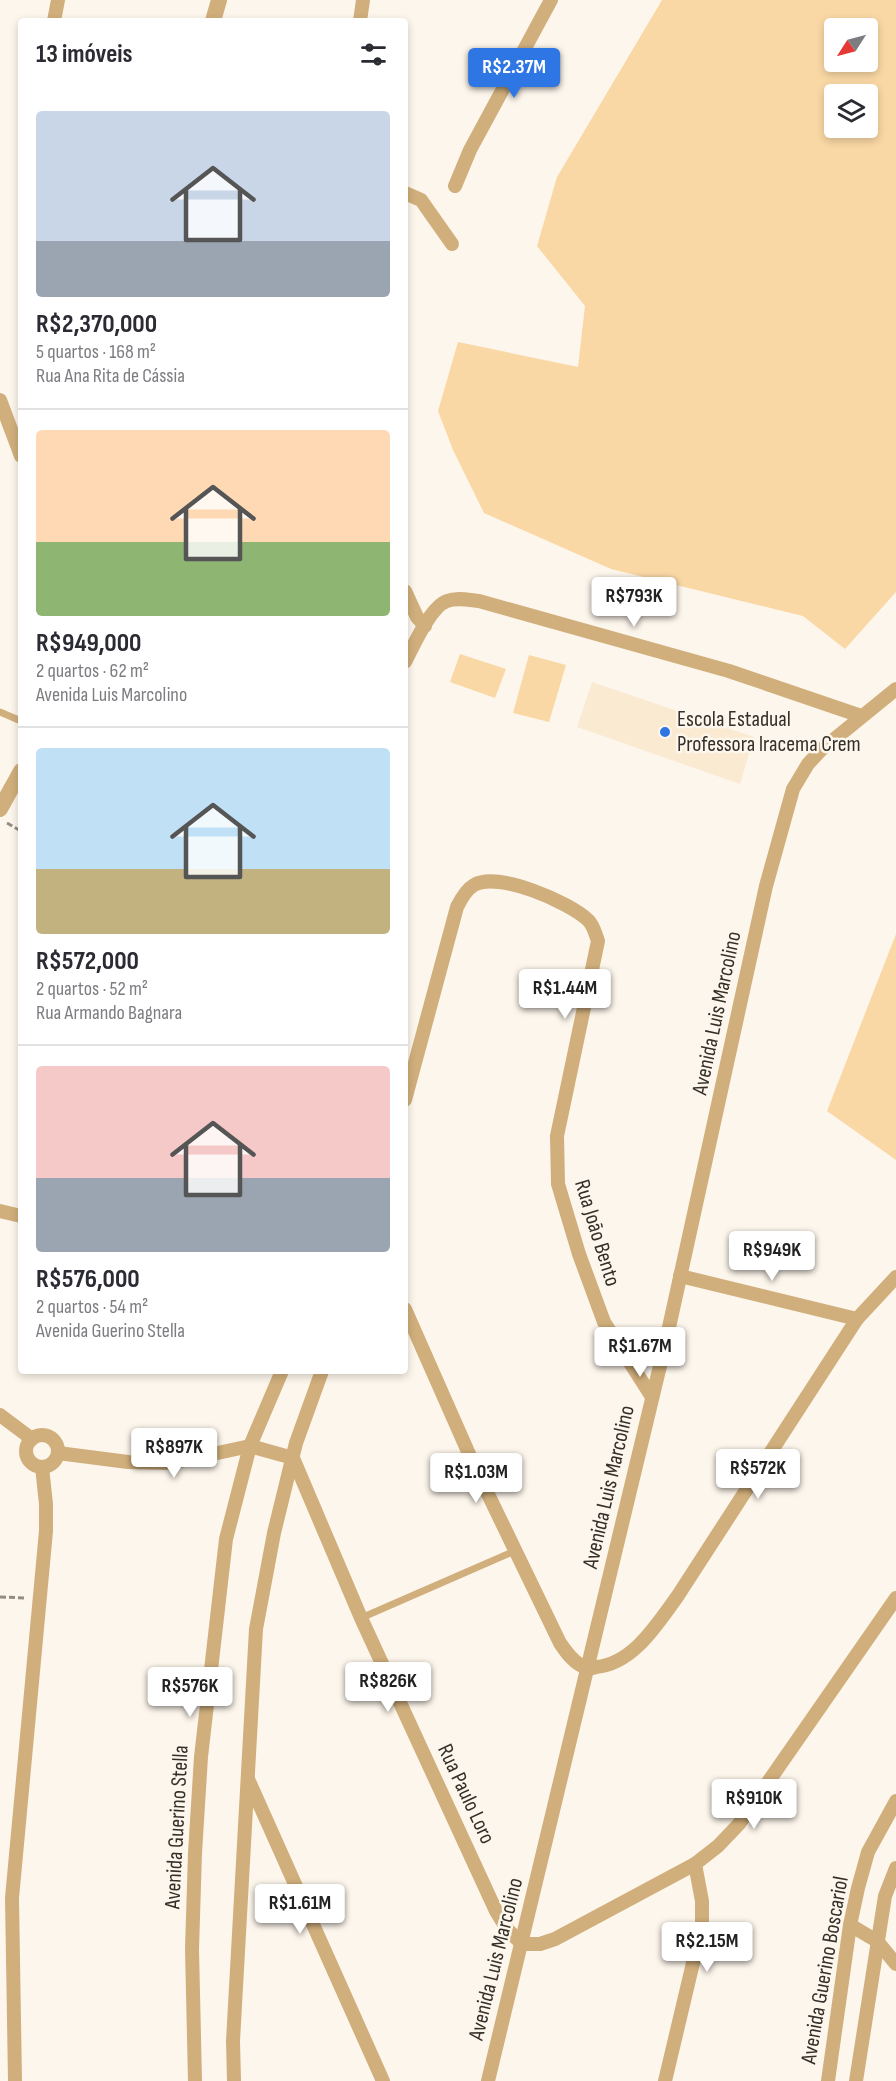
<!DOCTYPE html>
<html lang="pt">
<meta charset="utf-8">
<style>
body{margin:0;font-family:"Sofia Sans Condensed",sans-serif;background:#f2f2f3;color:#2b2b33;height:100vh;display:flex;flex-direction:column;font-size:22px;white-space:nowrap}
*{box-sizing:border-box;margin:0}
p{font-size:20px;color:#7c7c81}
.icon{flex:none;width:33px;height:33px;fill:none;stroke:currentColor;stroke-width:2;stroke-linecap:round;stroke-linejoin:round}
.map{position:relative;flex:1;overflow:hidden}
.drawer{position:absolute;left:18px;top:18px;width:390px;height:1356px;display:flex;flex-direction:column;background:#fff;border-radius:6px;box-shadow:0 3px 9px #0003}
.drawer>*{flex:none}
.needle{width:39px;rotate:234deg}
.buttons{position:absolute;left:824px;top:18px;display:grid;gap:12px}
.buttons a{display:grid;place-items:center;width:54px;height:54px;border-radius:6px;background:#fff;box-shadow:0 3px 9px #0003;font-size:30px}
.price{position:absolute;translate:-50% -51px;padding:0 14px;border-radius:6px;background:#fff;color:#222;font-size:20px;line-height:39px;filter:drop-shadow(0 2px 3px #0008)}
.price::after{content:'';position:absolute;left:50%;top:36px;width:18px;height:14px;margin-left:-9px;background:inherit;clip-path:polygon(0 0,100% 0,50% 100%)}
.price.selected{background:#2e76e3;color:#fff}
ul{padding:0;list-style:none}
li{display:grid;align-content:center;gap:12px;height:318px;padding:0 18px}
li+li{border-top:2px solid #e1e1e2}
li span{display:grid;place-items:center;height:186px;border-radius:6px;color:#555}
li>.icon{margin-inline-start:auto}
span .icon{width:108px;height:108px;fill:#fffc;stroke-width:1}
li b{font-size:26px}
h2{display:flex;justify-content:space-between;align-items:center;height:72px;padding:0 18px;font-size:26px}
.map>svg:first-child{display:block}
</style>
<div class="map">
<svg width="896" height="2081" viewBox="0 0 896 2081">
<rect width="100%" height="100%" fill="#fdf6ec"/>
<polygon fill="#faead2" points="592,682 754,737 740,784 577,727"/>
<g fill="#fad8a5" fill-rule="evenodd">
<path d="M662 0H896V592L845 649 803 616 611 569 484 513 453 450 438 411 458 342 578 367 585 306 537 246 557 177ZM867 28V62H834V28ZM867 94V128H834V94Z"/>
<polygon points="460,654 506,669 495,698 450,682"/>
<polygon points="529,655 566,665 549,722 513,713"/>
<polygon points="896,934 896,1160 827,1111"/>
</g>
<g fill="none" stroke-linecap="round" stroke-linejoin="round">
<g stroke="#928c84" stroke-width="3" stroke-dasharray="6 3" stroke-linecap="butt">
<polyline points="7,823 21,831"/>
<polyline points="0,1597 25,1598"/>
</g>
<g stroke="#d1af7c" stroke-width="7">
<polyline points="0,712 21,721"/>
<polyline points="361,1618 517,1550"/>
</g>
<g stroke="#d1af7c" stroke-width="14">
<polyline points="54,21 58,0"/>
<polyline points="360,21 363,0"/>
<polyline points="455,186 470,150 551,0"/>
<polyline points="405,193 421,200 452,244"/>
<polyline points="0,400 21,456"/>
<polyline points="405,591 417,617 425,626"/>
<path d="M405 662C413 647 430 607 447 601 457 597 469 600 479 601L729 671 861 716"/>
<path d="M405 1100 457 907C461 899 467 889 474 885 498 871 569 902 588 920 594 926 595 933 598 941L557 1136 558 1184 579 1254 604 1322 652 1397"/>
<polyline points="0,1211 21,1216"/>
<polyline points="680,1276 857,1319"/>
<path d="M405 1309 473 1463 560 1643C566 1652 575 1665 587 1668 590 1669 593 1668 596 1667 633 1664 657 1624 677 1597L857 1319 896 1277"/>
<polyline points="0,1415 32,1439"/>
<circle cx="42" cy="1451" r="16"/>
<polyline points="58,1453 128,1462 171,1463 250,1446 293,1458 361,1618 496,1911 507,1929 522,1944 540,1944 555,1939 695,1864 718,1846 739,1824 896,1598"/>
<polyline points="248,1779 383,2081"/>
<polyline points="850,1925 877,1941 896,1964"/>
<polyline points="15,2081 12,1898 46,1531 46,1504 42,1467"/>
<polyline points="195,2081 192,1949 195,1853 201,1757 226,1539 250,1446 282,1371"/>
<polyline points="234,2081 233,2041 256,1629 274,1533 296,1443 322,1371"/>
<polyline points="488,2081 666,1341 766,886 793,789 808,764 821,750 896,689"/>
<polyline points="665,2081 702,1925 702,1901 695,1864"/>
<polyline points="828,2081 850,1925 858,1888 868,1852 896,1801"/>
<polyline points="856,2081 885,1896 896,1868"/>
</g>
<g stroke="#d1af7c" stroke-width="16">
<polyline points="213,21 219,0"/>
<polyline points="0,809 21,771"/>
</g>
</g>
<circle fill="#2e76e3" stroke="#fdf6ec" stroke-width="2" cx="665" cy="732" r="6"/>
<g text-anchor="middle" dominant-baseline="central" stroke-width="5" stroke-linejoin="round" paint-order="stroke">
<g font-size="22" fill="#342f29" stroke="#fdf6ec" text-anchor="start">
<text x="677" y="719">Escola Estadual<tspan x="677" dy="25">Professora Iracema Crem</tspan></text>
</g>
<g font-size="22" fill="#342f29" stroke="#fdf6ec">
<text transform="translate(717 1013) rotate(-78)">Avenida Luis Marcolino</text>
<text transform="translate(597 1233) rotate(73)">Rua João Bento</text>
<text transform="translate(609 1487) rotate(-77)">Avenida Luis Marcolino</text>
<text transform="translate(466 1794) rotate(65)">Rua Paulo Loro</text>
<text transform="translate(177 1827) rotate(-87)">Avenida Guerino Stella</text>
<text transform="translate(496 1959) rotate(-76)">Avenida Luis Marcolino</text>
<text transform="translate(825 1970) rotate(-80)">Avenida Guerino Boscariol</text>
</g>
</g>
</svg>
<div class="buttons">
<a><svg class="needle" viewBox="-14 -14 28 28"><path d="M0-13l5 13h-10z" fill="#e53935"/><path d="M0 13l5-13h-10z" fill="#7c7c81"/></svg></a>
<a><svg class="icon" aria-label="layers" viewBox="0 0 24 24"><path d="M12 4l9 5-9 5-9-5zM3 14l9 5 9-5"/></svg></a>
</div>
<b class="price selected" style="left:514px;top:99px">R$2.37M</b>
<b class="price" style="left:634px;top:628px">R$793K</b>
<b class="price" style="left:565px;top:1020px">R$1.44M</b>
<b class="price" style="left:772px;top:1282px">R$949K</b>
<b class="price" style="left:640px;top:1378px">R$1.67M</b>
<b class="price" style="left:174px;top:1479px">R$897K</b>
<b class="price" style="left:758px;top:1500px">R$572K</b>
<b class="price" style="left:476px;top:1504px">R$1.03M</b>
<b class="price" style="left:388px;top:1713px">R$826K</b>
<b class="price" style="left:190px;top:1718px">R$576K</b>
<b class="price" style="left:754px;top:1830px">R$910K</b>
<b class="price" style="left:300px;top:1935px">R$1.61M</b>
<b class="price" style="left:707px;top:1973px">R$2.15M</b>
<section class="drawer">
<h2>13 imóveis<svg class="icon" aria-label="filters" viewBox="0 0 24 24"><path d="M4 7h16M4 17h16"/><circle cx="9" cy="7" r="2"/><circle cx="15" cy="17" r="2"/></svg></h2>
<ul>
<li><span style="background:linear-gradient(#c9d6e8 70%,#9aa5b1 0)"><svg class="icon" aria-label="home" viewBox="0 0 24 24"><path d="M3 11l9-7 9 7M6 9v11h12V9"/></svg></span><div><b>R$2,370,000</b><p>5 quartos · 168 m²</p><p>Rua Ana Rita de Cássia</p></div></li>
<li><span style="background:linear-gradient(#ffd9b3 60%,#8fb573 0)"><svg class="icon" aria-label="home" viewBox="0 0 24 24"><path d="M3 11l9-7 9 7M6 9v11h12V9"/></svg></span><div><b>R$949,000</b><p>2 quartos · 62 m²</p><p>Avenida Luis Marcolino</p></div></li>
<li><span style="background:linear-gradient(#bfe0f5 65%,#c2b280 0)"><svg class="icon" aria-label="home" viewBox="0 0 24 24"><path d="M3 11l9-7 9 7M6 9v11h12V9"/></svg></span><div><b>R$572,000</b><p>2 quartos · 52 m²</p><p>Rua Armando Bagnara</p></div></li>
<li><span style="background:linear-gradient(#f6c9c9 60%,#9aa5b1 0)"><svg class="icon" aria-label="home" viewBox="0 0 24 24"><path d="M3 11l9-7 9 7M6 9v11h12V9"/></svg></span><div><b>R$576,000</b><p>2 quartos · 54 m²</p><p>Avenida Guerino Stella</p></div></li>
</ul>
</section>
</div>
